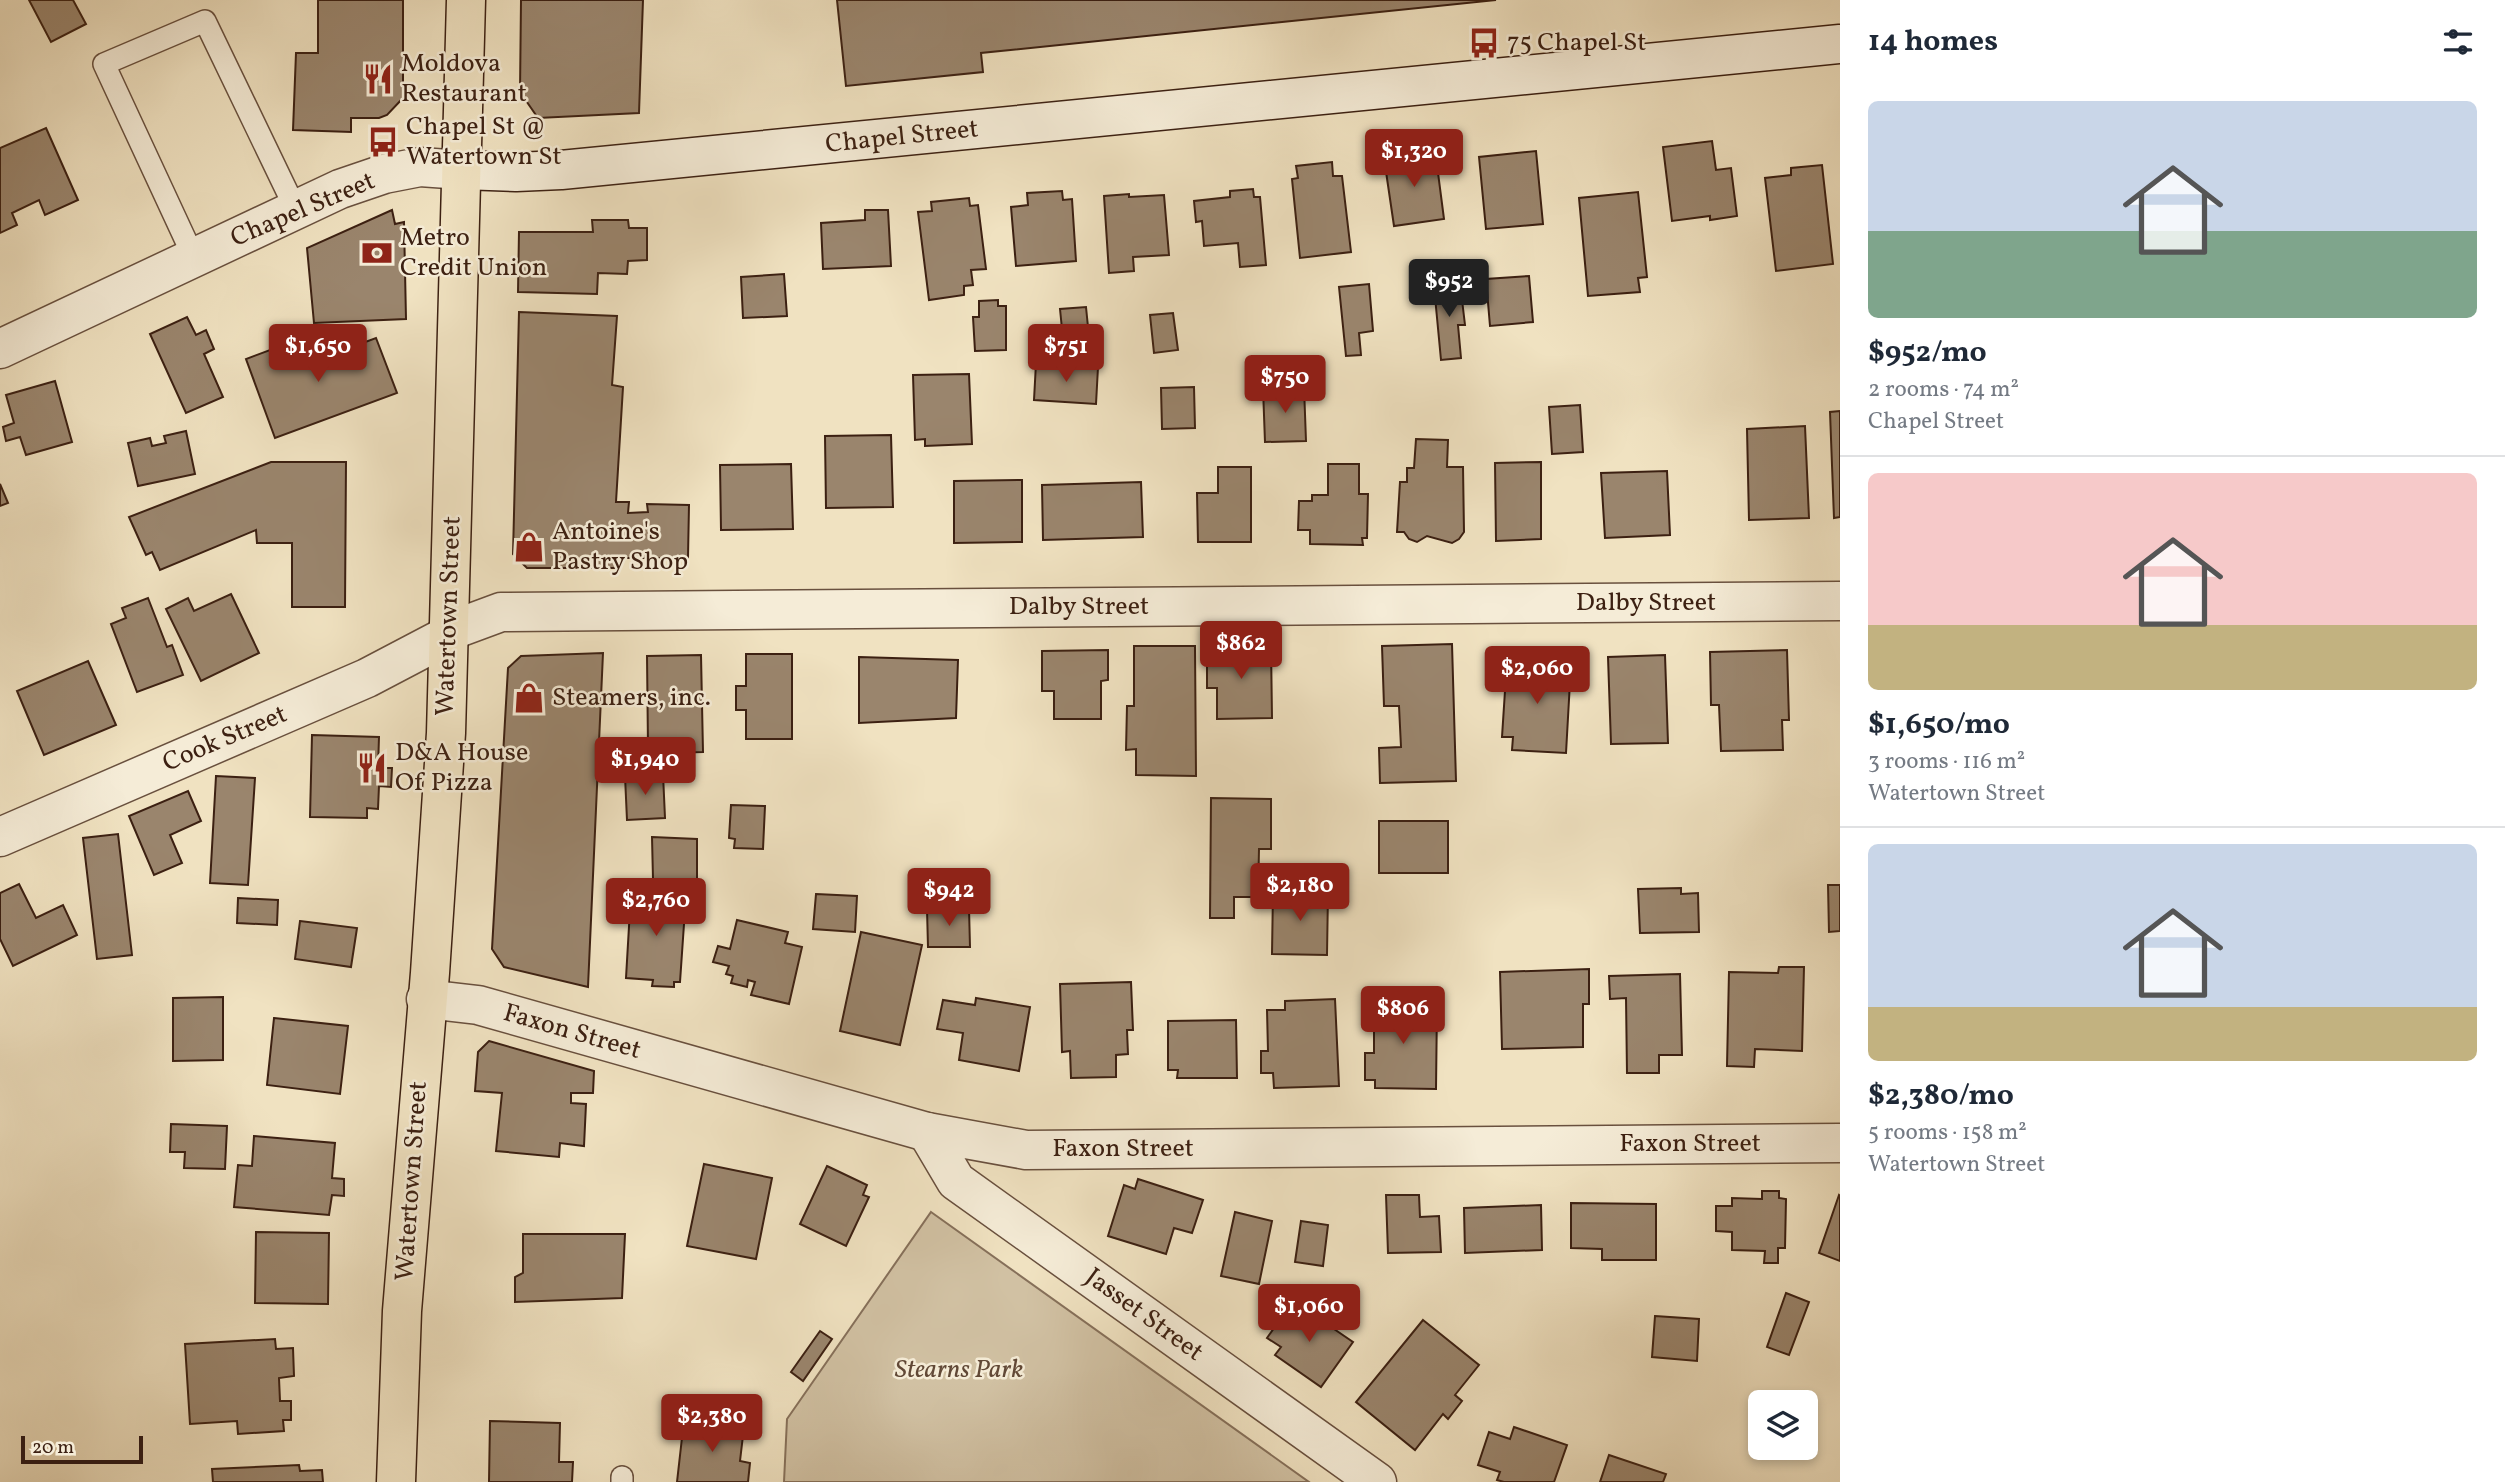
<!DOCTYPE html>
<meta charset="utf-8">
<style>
body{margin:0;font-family:Vollkorn,serif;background:#f2f2f3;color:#1f2937;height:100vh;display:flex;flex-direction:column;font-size:26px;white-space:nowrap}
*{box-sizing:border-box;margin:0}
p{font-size:23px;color:#747a83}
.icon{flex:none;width:38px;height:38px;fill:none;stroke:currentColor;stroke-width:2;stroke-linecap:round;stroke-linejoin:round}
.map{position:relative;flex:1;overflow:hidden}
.drawer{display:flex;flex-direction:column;background:#fff;width:665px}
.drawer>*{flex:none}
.tools{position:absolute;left:1748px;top:1390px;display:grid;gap:14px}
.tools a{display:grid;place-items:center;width:70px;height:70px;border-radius:10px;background:#fff;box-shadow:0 4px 10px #0003;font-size:35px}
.scale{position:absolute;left:21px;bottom:18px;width:122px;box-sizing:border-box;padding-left:7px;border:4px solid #3c2012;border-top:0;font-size:19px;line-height:24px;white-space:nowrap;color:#3c2012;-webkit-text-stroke:5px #f5ecd7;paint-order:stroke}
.price{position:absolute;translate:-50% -60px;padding:0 16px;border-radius:7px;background:#8f2418;color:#fff;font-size:23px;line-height:46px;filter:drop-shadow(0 2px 4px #0008)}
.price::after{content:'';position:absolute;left:50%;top:42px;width:21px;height:16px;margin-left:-10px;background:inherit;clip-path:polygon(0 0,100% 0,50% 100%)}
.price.active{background:#222;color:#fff}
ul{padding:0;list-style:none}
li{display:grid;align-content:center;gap:14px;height:371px;padding:0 28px}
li+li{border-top:2px solid #e0e1e3}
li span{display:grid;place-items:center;height:217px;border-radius:10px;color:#555}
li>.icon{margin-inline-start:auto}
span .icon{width:126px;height:126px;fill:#fffc;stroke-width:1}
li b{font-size:30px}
h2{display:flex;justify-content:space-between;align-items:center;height:84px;padding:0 28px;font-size:30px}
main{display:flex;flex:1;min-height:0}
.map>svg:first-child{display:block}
</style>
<main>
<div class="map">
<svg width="1840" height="1482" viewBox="0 0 1840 1482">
<rect width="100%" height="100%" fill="#f0e2c1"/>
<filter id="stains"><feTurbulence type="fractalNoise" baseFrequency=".00286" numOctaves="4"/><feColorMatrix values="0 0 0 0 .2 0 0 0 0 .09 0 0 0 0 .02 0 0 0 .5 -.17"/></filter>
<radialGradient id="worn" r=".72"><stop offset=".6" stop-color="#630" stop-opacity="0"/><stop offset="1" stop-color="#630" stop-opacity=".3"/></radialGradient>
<polygon fill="#d1c1a3" stroke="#86705a" stroke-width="2" points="931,1212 1309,1482 784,1482 787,1419"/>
<g fill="#9a856d" stroke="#3c2012" stroke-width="2">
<polygon points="29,0 73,0 86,24 51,42"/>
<polygon points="318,0 403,0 403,98 387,115 379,118 351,118 351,132 293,130 296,53 318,53"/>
<polygon points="521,0 643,0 639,113 538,118 520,92"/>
<polygon points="837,0 1496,0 981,53 983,72 846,86"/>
<polygon points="46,128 78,200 45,215 39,200 12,213 17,225 0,233 0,148"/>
<polygon points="1712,141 1716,170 1731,168 1737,216 1710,220 1710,216 1672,221 1663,147"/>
<polygon points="1536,151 1543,224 1486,229 1479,157"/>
<polygon points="1427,152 1429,166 1437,165 1444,219 1394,226 1384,158"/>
<polygon points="1332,162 1333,176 1342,176 1351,252 1300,258 1292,179 1298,178 1296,166"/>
<polygon points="1822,165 1833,264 1776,271 1765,178 1791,175 1791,168"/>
<polygon points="1253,189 1254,197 1260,197 1266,265 1240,267 1238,243 1204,246 1202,221 1196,222 1194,201 1230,197 1230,191"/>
<polygon points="1062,191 1063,200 1072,199 1076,261 1016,266 1011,207 1028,205 1027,193"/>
<polygon points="1638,192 1647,277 1638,278 1640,292 1588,296 1579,198"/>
<polygon points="1129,194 1129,197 1164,195 1169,255 1133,257 1134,271 1109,273 1104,196"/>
<polygon points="969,198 970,206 978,205 986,269 971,270 973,285 964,286 964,295 929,300 918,212 932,211 931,202"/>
<polygon points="392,210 395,224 404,222 406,319 314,323 307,248"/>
<polygon points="865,210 888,210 891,266 823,269 821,223 865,220"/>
<polygon points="592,220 628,220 629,228 647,228 647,260 628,261 627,274 598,273 597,294 518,292 519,232 593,232"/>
<polygon points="784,274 787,316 743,318 741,277"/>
<polygon points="1529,276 1533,322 1490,326 1486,279"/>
<polygon points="1460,283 1465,325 1458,325 1461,358 1441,360 1434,286"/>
<polygon points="1369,284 1373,331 1359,333 1361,355 1346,356 1339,287"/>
<polygon points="998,300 998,306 1006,306 1006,350 975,351 973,317 979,317 979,301"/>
<polygon points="1086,307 1090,347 1064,349 1060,309"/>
<polygon points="519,312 617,316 612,385 623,387 616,502 629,502 628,513 648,512 647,504 689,505 688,558 622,558 620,568 527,568 513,554"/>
<polygon points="1173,313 1178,350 1154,353 1150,315"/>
<polygon points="187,317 196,335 206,330 214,349 204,354 223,397 186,413 150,334"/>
<polygon points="376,338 397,393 275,438 246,359 297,340 306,364"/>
<polygon points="1036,363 1098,367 1096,404 1034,400"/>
<polygon points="969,374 972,444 925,446 925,439 915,440 913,375"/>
<polygon points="55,381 72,442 26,455 20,437 6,441 3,427 14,423 6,395"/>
<polygon points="1194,387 1195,428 1162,429 1161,388"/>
<polygon points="1304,387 1306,441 1265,442 1263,388"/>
<polygon points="1580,405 1583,452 1552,454 1549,407"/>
<polygon points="1840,411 1840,517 1834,518 1830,412"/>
<polygon points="1805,426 1809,518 1749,520 1747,429"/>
<polygon points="186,431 195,474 138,486 128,443 150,438 152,446 166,443 164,436"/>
<polygon points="891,435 893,507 826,508 825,436"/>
<polygon points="1416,439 1448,440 1447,467 1463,467 1464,532 1459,539 1452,543 1427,536 1417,542 1409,539 1404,532 1397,532 1400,482 1407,482 1407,468 1414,468"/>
<polygon points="271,462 346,462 345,607 292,607 292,543 257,543 256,530 160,570 152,552 146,555 129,517"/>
<polygon points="1541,462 1541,539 1496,541 1495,463"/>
<polygon points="791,464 793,529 721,530 720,465"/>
<polygon points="1328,464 1359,464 1359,494 1368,494 1367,538 1362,538 1363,545 1310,544 1310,530 1298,530 1299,501 1312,501 1312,495 1328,495"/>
<polygon points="1218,467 1251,467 1251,542 1198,542 1197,493 1218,493"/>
<polygon points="1667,471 1670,535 1605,538 1601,473"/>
<polygon points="1022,480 1022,542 954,543 954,481"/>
<polygon points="1141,482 1143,537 1043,540 1042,485"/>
<polygon points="0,484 8,503 0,506"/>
<polygon points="231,594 259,653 201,681 166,609 188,598 194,611"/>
<polygon points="148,598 167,647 172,645 183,675 137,692 111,624 126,618 122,608"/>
<polygon points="1452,644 1456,781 1380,783 1379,748 1401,747 1399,706 1384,706 1382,646"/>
<polygon points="1134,646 1195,646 1196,776 1136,775 1136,749 1126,750 1127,706 1134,706"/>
<polygon points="1271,646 1272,718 1217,719 1217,688 1207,688 1207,647"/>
<polygon points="1108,650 1108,680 1101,681 1101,719 1054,719 1054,691 1042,691 1042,651"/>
<polygon points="1787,650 1789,720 1782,720 1783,750 1721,751 1719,705 1711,705 1710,652"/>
<polygon points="603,653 588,987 504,967 492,949 508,668 521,656"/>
<polygon points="746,654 792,654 792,739 746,739 746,710 736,710 736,686 746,686"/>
<polygon points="701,655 703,752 665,753 665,747 648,747 647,656"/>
<polygon points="1665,655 1668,743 1611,744 1608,657"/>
<polygon points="859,657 958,660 956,718 859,723"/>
<polygon points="1507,660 1571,664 1566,753 1512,750 1513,737 1502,737"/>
<polygon points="88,661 116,725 44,755 17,691"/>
<polygon points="312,735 379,737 378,768 392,768 391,787 379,786 378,809 367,808 367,818 310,817"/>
<polygon points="663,774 665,818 627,820 625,776"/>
<polygon points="216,776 255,778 248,885 210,883"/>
<polygon points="188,791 201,821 170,835 182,863 154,875 129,816"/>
<polygon points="1211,798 1271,799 1271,849 1259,849 1258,897 1234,897 1234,918 1210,918"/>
<polygon points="731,805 765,806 763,849 734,848 735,839 729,838"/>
<rect x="1379" y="821" width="69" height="52"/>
<polygon points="118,834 132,955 97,959 83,838"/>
<polygon points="652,837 697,839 697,882 653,879"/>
<polygon points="19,884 36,918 63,905 77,935 13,966 0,939 0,893"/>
<polygon points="1828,885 1840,885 1840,931 1829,932"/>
<polygon points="1681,888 1681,894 1698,893 1699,932 1640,933 1638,889"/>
<polygon points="1273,891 1328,892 1327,955 1272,954"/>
<polygon points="631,892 686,895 680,982 674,982 674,987 652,986 653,980 626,978"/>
<polygon points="816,894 857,896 855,932 813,929"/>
<polygon points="238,898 278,900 277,925 237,923"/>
<polygon points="969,908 970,947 928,947 927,909"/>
<polygon points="737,920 788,932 785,943 802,947 789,1004 751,995 755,982 748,980 747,987 731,983 733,976 726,974 729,966 713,962 718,946 730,949"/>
<polygon points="300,921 357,928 351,967 295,959"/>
<polygon points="861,932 922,945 900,1045 840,1031"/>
<polygon points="1779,967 1804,967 1802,1051 1755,1049 1754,1067 1727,1066 1729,972 1778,973"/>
<polygon points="1589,969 1589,1004 1583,1004 1583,1047 1502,1049 1500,972"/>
<polygon points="1680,974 1682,1055 1659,1055 1659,1073 1627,1073 1626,998 1610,999 1609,976"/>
<polygon points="1131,982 1133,1030 1127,1030 1128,1054 1116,1055 1116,1077 1071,1078 1070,1051 1062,1052 1060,984"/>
<polygon points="223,997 223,1060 173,1061 173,998"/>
<polygon points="976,998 1030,1007 1019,1071 959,1060 963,1033 937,1029 943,1000 975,1005"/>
<polygon points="1335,999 1339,1086 1274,1088 1273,1073 1261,1073 1261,1051 1268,1051 1267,1010 1285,1010 1285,1001"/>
<polygon points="1366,1003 1437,1004 1436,1089 1375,1088 1375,1080 1365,1080 1365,1053 1374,1053 1374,1029 1366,1029"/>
<polygon points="274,1018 348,1026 340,1094 267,1085"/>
<polygon points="1236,1020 1237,1078 1177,1078 1178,1070 1168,1070 1168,1021"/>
<polygon points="489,1041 594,1071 593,1093 571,1093 571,1103 586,1104 584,1146 560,1143 559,1157 496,1151 502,1093 475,1091 478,1052"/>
<polygon points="171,1124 227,1126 225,1169 184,1168 185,1152 170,1152"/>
<polygon points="254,1136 335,1143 332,1178 344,1179 344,1196 332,1195 329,1215 234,1207 238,1165 252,1166"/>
<polygon points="704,1164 772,1178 756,1259 687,1246"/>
<polygon points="827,1166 867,1185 863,1195 869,1197 846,1246 800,1224"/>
<polygon points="1138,1179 1203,1200 1192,1233 1174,1228 1166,1254 1108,1236 1124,1185 1135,1189"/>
<polygon points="1762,1191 1779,1191 1779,1198 1786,1199 1785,1248 1778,1248 1778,1263 1764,1263 1765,1251 1732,1250 1732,1232 1716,1231 1716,1206 1732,1206 1732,1198 1762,1199"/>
<polygon points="1386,1195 1419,1195 1420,1217 1439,1216 1441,1252 1388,1253"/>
<polygon points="1839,1195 1840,1196 1840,1261 1819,1253"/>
<polygon points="1571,1203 1656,1204 1656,1260 1602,1260 1602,1249 1571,1248"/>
<polygon points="1541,1205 1542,1250 1465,1253 1464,1208"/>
<polygon points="1235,1212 1272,1221 1259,1284 1221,1276"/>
<polygon points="1301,1221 1328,1225 1323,1266 1295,1262"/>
<polygon points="256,1232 329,1233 328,1304 255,1303"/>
<polygon points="523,1234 625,1234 622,1298 515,1302 515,1277 523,1273"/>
<polygon points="1786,1293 1809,1302 1789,1355 1767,1347"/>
<polygon points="1293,1301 1353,1342 1321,1387 1275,1355 1281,1347 1267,1338"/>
<polygon points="1655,1316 1699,1319 1697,1361 1652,1357"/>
<polygon points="1423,1320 1479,1365 1455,1395 1462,1401 1448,1419 1443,1414 1415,1450 1356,1402"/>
<polygon points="820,1331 832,1339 803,1381 791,1372"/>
<polygon points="275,1339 276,1349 293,1348 294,1376 279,1378 280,1401 291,1401 291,1420 283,1420 284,1431 238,1434 237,1421 190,1424 185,1344"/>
<polygon points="684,1420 744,1427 740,1461 750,1463 748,1482 677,1482"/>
<polygon points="490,1421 560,1423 559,1462 573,1462 572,1482 489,1482"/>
<polygon points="1514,1427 1567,1445 1554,1482 1504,1482 1497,1480 1500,1472 1478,1465 1489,1432 1510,1439"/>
<polygon points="1609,1455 1666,1474 1663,1482 1600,1482"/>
<polygon points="299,1465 300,1471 322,1470 323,1482 213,1482 212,1469"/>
</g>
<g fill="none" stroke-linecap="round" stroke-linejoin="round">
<g stroke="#69503e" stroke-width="24">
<g id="lane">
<polyline points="194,258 104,64 205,21 296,210"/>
<polyline points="622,1482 622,1477"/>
</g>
</g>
<g stroke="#69503e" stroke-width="41">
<g id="street">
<polyline points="0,349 340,189 384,174 420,167 462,170"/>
<polyline points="447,632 501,612 1840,601"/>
<polyline points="0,837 367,678 447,636"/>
<polyline points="426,999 478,1005 927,1132 1026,1150 1840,1143"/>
<polyline points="927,1132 956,1181 1377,1482"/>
</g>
</g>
<g stroke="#3c2012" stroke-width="41">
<polyline id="secondary" points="462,170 516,172 561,170 1840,44"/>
</g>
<g stroke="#3c2012" stroke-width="41">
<polyline id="primary" points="396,1482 402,1311 430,973 446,733 466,0"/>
</g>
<use href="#lane" stroke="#f5ecd7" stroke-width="21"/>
<use href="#street" stroke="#f5ecd7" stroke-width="38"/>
<use href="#secondary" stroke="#f5ecd7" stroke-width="38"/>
<use href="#primary" stroke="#f0e2c1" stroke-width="38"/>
</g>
<defs>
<g id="bus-bare" transform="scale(2.415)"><path d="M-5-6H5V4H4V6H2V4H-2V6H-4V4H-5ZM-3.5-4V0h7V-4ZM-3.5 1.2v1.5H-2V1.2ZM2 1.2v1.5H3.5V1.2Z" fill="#8f2418" stroke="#f5ecd7" stroke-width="2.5" paint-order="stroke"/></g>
<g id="restaurant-bare" transform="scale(2.415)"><path d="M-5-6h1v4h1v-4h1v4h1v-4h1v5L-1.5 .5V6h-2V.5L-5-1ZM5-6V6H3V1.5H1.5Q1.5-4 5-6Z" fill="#8f2418" stroke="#f5ecd7" stroke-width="2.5" paint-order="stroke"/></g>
<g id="bank-bare" transform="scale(2.415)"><path d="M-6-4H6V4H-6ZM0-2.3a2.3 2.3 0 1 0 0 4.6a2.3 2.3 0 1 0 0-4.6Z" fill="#8f2418" stroke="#f5ecd7" stroke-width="2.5" paint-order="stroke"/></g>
<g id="shop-bare" transform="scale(2.415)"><path d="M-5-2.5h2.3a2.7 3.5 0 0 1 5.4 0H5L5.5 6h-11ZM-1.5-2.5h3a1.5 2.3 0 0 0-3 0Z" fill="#8f2418" stroke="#f5ecd7" stroke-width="2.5" paint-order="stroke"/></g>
</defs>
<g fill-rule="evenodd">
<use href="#bus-bare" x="1484" y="43"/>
<use href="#restaurant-bare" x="378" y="79"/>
<use href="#bus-bare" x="383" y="142"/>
<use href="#bank-bare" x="377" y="253"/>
<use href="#shop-bare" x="529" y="547"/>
<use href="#shop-bare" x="529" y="698"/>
<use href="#restaurant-bare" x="372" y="768"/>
</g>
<g text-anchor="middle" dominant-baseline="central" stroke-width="5" stroke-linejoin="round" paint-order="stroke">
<g font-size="26" fill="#3c2012" stroke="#f5ecd7" text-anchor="start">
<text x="1507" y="43">75 Chapel St</text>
<text x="401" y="64">Moldova<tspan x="401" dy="30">Restaurant</tspan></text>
<text x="406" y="127">Chapel St @<tspan x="406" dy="30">Watertown St</tspan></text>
<text x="400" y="238">Metro<tspan x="400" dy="30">Credit Union</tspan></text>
<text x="552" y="532">Antoine's<tspan x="552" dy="30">Pastry Shop</tspan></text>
<text x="552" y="698">Steamers, inc.</text>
<text x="395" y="753">D&amp;A House<tspan x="395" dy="30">Of Pizza</tspan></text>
</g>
<g font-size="26" fill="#3c2012" stroke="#f5ecd7">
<text transform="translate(902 137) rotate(-6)">Chapel Street</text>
<text transform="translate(303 210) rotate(-23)">Chapel Street</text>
<text x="1646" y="603">Dalby Street</text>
<text x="1079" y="607">Dalby Street</text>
<text transform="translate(449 616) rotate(-88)">Watertown Street</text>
<text transform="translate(225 739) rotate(-23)">Cook Street</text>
<text transform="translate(572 1032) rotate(16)">Faxon Street</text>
<text x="1690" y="1144">Faxon Street</text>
<text x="1123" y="1149">Faxon Street</text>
<text transform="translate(412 1181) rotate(-86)">Watertown Street</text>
<text transform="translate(1144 1315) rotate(36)">Jasset Street</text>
</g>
<g font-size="26" font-style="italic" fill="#614836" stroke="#f5ecd7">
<text x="959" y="1370">Stearns Park</text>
</g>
</g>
<rect width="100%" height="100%" filter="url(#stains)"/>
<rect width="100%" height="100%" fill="url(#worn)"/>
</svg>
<div class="tools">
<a><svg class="icon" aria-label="layers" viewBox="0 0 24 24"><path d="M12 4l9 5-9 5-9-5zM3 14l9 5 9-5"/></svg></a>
</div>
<div class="scale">20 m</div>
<b class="price" style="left:1414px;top:189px">$1,320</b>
<b class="price active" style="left:1449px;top:319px">$952</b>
<b class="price" style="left:318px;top:384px">$1,650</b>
<b class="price" style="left:1066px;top:384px">$751</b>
<b class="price" style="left:1285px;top:415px">$750</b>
<b class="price" style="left:1241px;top:681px">$862</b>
<b class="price" style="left:1537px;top:706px">$2,060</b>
<b class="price" style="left:645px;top:797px">$1,940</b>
<b class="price" style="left:1300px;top:923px">$2,180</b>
<b class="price" style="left:949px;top:928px">$942</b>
<b class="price" style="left:656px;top:938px">$2,760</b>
<b class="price" style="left:1403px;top:1046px">$806</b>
<b class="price" style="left:1309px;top:1344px">$1,060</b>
<b class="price" style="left:712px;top:1454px">$2,380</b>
</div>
<section class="drawer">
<h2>14 homes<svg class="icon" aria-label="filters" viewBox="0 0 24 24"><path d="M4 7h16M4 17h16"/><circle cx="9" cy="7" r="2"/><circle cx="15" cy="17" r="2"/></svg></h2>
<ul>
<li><span style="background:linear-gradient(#c9d6e8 60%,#7fa58c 0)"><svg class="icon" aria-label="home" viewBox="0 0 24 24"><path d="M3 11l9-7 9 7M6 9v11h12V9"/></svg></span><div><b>$952/mo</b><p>2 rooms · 74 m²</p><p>Chapel Street</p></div></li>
<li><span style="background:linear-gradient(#f6c9c9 70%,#c2b280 0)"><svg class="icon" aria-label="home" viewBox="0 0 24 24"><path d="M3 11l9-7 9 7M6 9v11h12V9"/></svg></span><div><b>$1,650/mo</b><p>3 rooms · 116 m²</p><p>Watertown Street</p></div></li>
<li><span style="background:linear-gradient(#c9d6e8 75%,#c2b280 0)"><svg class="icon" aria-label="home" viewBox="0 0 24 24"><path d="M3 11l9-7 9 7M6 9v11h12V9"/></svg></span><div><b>$2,380/mo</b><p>5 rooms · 158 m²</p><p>Watertown Street</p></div></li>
</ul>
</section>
</main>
